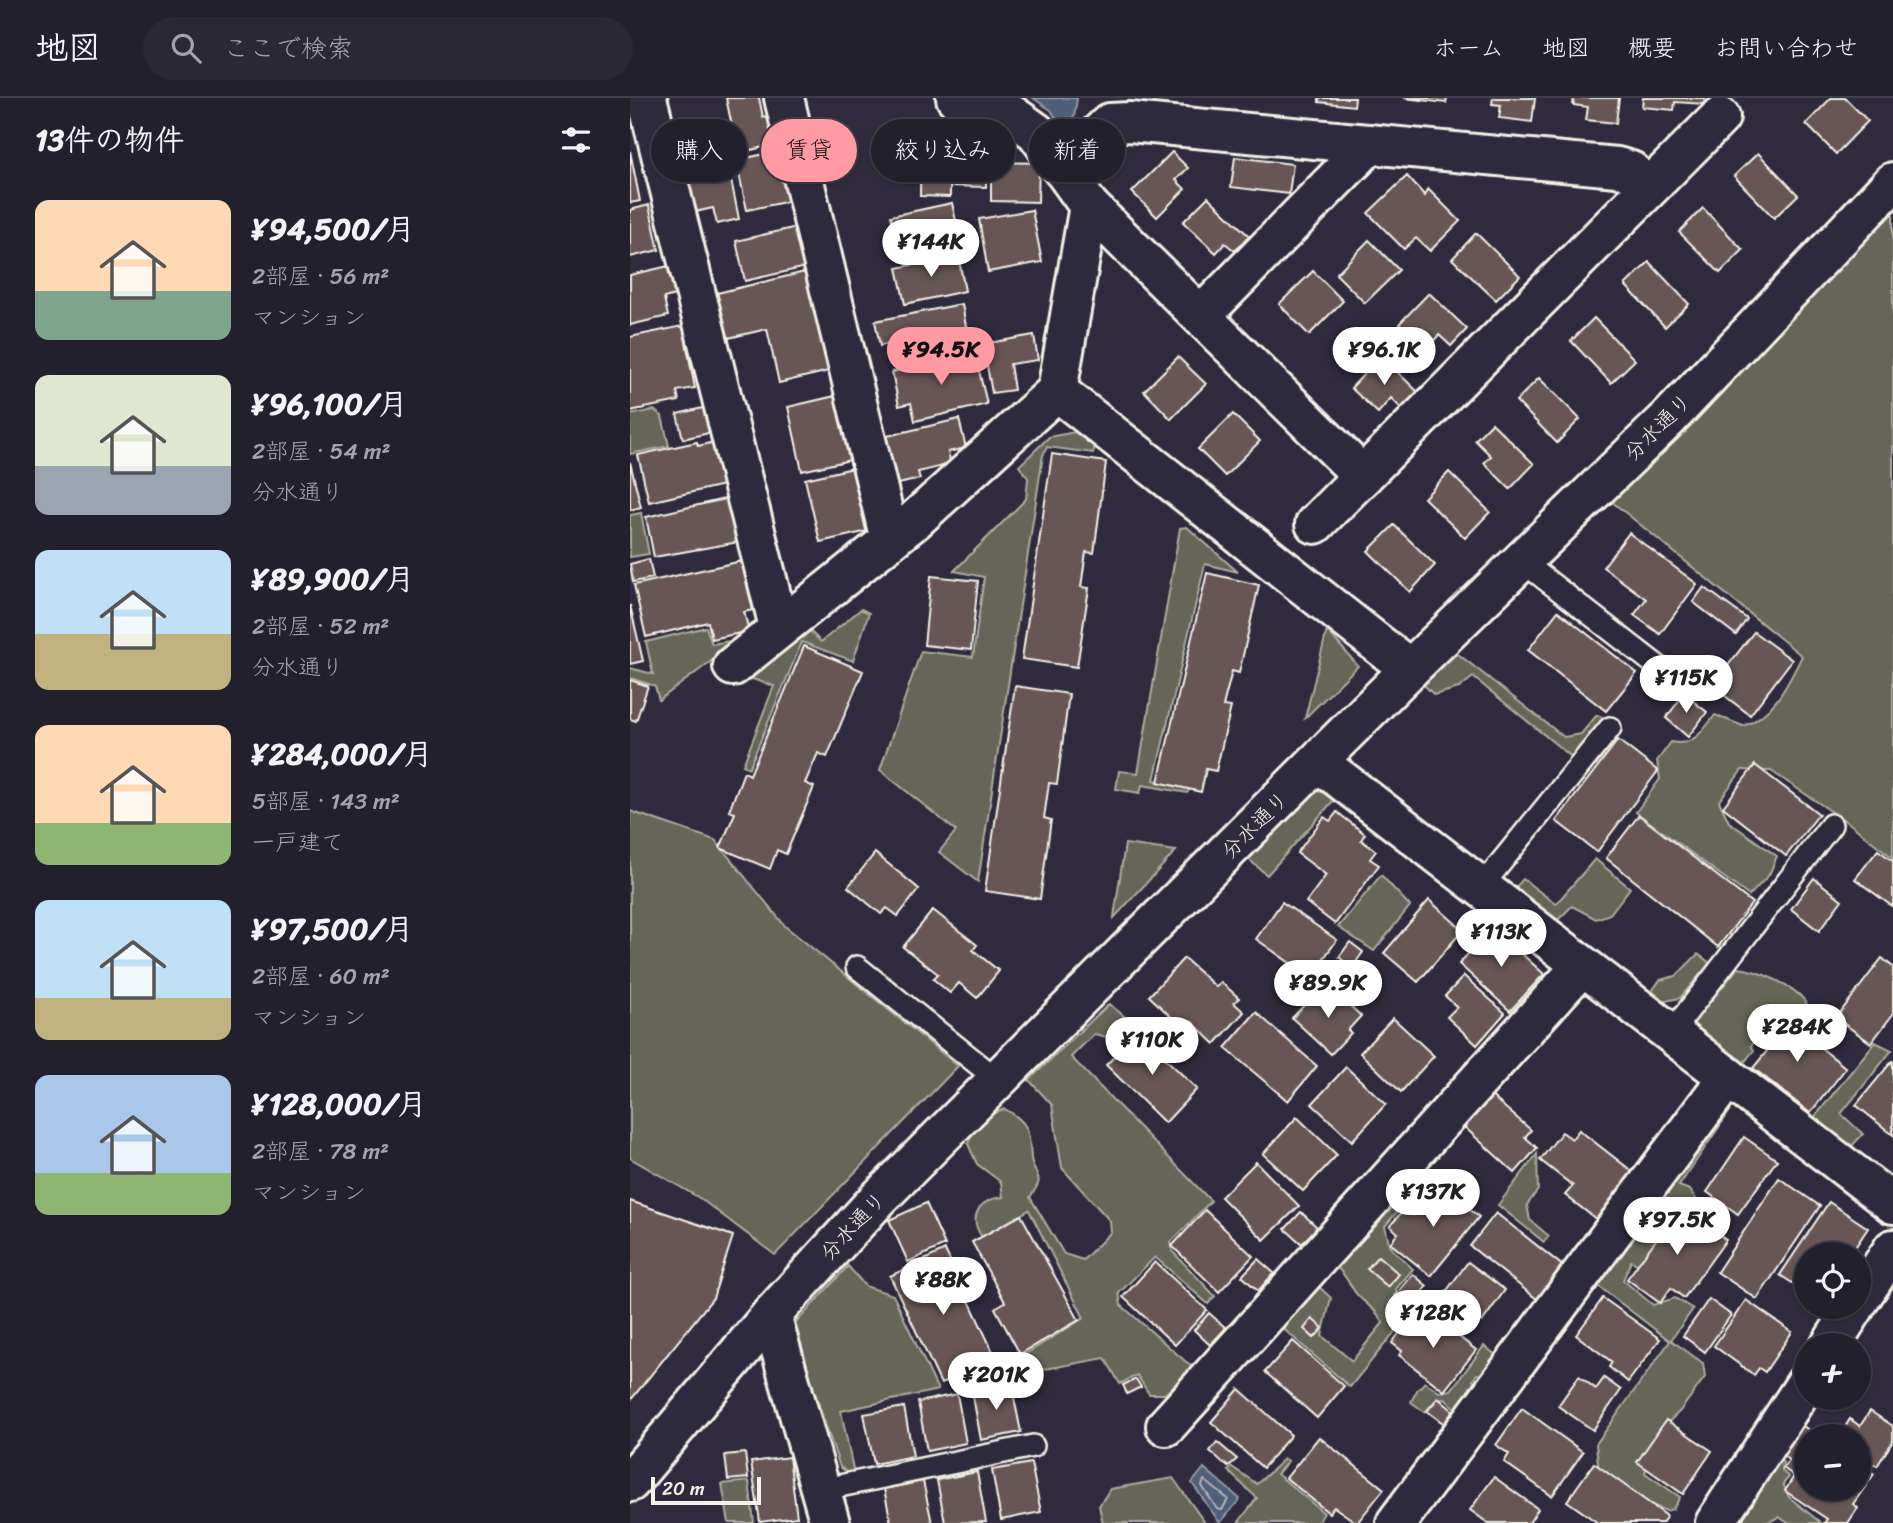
<!DOCTYPE html>
<html lang="ja">
<meta charset="utf-8">
<style>
body{margin:0;font-family:Sriracha,"Klee One",sans-serif;background:#2b2836;color:#f1f3f6;height:100vh;display:flex;flex-direction:column;font-size:26px;white-space:nowrap}
*{box-sizing:border-box;margin:0}
p{font-size:23px;color:#a3a3aa}
.icon{flex:none;width:38px;height:38px;fill:none;stroke:currentColor;stroke-width:2;stroke-linecap:round;stroke-linejoin:round}
.map{position:relative;flex:1;overflow:hidden}
.side{display:flex;flex-direction:column;background:#23202e;width:630px}
.side>*{flex:none}
.banner{position:absolute;left:21px;top:21px;width:665px;height:63px;display:flex;gap:14px}
.fabs{position:absolute;left:1164px;top:1144px;display:grid;gap:14px}
.fabs a{display:grid;place-items:center;width:77px;height:77px;border-radius:50%;background:#23202e;box-shadow:0 2px 5px #0004,0 0 0 2px #403e4a;font-size:35px}
.scale{position:absolute;left:21px;bottom:18px;width:110px;box-sizing:border-box;padding-left:7px;border:4px solid #f4f1e8;border-top:0;font-size:19px;line-height:24px;white-space:nowrap;color:#f4f1e8;-webkit-text-stroke:5px #2f2a3d;paint-order:stroke}
.price{position:absolute;translate:-50% -60px;padding:0 16px;border-radius:24px;background:#fff;color:#222;font-size:23px;line-height:46px;filter:drop-shadow(0 2px 4px #0008)}
.price::after{content:'';position:absolute;left:50%;top:42px;width:21px;height:16px;margin-left:-10px;background:inherit;clip-path:polygon(0 0,100% 0,50% 100%)}
.price.active{background:#ff9aa2;color:#111}
ul{padding:0;list-style:none}
li{display:flex;align-items:center;gap:21px;height:175px;padding:0 35px}
li span{display:grid;place-items:center;flex:none;width:196px;height:140px;border-radius:14px;color:#555}
li>.icon{margin-inline-start:auto}
span .icon{width:84px;height:84px;fill:#fffc;stroke-width:1}
li b{font-size:30px}
h2{display:flex;justify-content:space-between;align-items:center;height:84px;padding:0 35px;font-size:30px}
.tag{padding:0 24px;border-radius:32px;background:#23202e;box-shadow:0 2px 5px #0004,0 0 0 2px #403e4a;font-size:24px;line-height:63px}
.tag.active{background:#ff9aa2;color:#111}
header{display:flex;align-items:center;gap:42px;box-sizing:border-box;height:98px;padding:0 35px;background:#23202e;border-bottom:2px solid #403e4a}
header strong{font-size:33px}
nav{display:flex;gap:38px;margin-inline-start:auto;font-size:24px}
.search{width:490px;height:63px;background:#2b2836;display:flex;align-items:center;gap:18px;box-sizing:border-box;padding:0 24px;border-radius:38px;color:#a3a3aa;font-size:26px}
main{display:flex;flex:1;min-height:0}
.map>svg:first-child{display:block}
</style>
<header>
<strong>地図</strong>
<div class="search"><svg class="icon" aria-label="search" viewBox="0 0 24 24"><circle cx="10" cy="10" r="6"/><path d="M15 15l6 6"/></svg>ここで検索</div>
<nav><a>ホーム</a><a>地図</a><a>概要</a><a>お問い合わせ</a></nav>
</header>
<main>
<section class="side">
<h2>13件の物件<svg class="icon" aria-label="filters" viewBox="0 0 24 24"><path d="M4 7h16M4 17h16"/><circle cx="9" cy="7" r="2"/><circle cx="15" cy="17" r="2"/></svg></h2>
<ul>
<li><span style="background:linear-gradient(#ffd9b3 65%,#7fa58c 0)"><svg class="icon" aria-label="home" viewBox="0 0 24 24"><path d="M3 11l9-7 9 7M6 9v11h12V9"/></svg></span><div><b>¥94,500/月</b><p>2部屋 · 56 m²</p><p>マンション</p></div></li>
<li><span style="background:linear-gradient(#dfe7d0 65%,#9aa5b1 0)"><svg class="icon" aria-label="home" viewBox="0 0 24 24"><path d="M3 11l9-7 9 7M6 9v11h12V9"/></svg></span><div><b>¥96,100/月</b><p>2部屋 · 54 m²</p><p>分水通り</p></div></li>
<li><span style="background:linear-gradient(#bfe0f5 60%,#c2b280 0)"><svg class="icon" aria-label="home" viewBox="0 0 24 24"><path d="M3 11l9-7 9 7M6 9v11h12V9"/></svg></span><div><b>¥89,900/月</b><p>2部屋 · 52 m²</p><p>分水通り</p></div></li>
<li><span style="background:linear-gradient(#ffd9b3 70%,#8fb573 0)"><svg class="icon" aria-label="home" viewBox="0 0 24 24"><path d="M3 11l9-7 9 7M6 9v11h12V9"/></svg></span><div><b>¥284,000/月</b><p>5部屋 · 143 m²</p><p>一戸建て</p></div></li>
<li><span style="background:linear-gradient(#bfe0f5 70%,#c2b280 0)"><svg class="icon" aria-label="home" viewBox="0 0 24 24"><path d="M3 11l9-7 9 7M6 9v11h12V9"/></svg></span><div><b>¥97,500/月</b><p>2部屋 · 60 m²</p><p>マンション</p></div></li>
<li><span style="background:linear-gradient(#a9c7e8 70%,#8fb573 0)"><svg class="icon" aria-label="home" viewBox="0 0 24 24"><path d="M3 11l9-7 9 7M6 9v11h12V9"/></svg></span><div><b>¥128,000/月</b><p>2部屋 · 78 m²</p><p>マンション</p></div></li>
</ul>
</section>
<div class="map">
<svg width="1263" height="1425" viewBox="0 0 1263 1425">
<rect width="100%" height="100%" fill="#2f2a3d"/>
<filter id="ink" filterUnits="userSpaceOnUse"><feTurbulence type="fractalNoise" baseFrequency=".0143" numOctaves="2"/><feDisplacementMap in="SourceGraphic" scale="14" xChannelSelector="R" yChannelSelector="G"/><feConvolveMatrix kernelMatrix="1 2 1 2 8 2 1 2 1" color-interpolation-filters="sRGB"/></filter>
<g filter="url(#ink)">
<g fill="#666658" stroke="#adaca0" stroke-width="2">
<path d="M1263 109V760L1220 726 1141 673 1112 672 1089 703 1099 724 1147 758 1139 777 1119 798 1006 714 1030 681 1027 663 1041 644C1063 649 1073 633 1085 617L1113 628C1144 617 1158 586 1172 558L981 403Z"/>
<polygon points="24,312 32,318 39,348 0,356 0,317"/>
<polygon points="445,334 465,348 463,355 417,349 413,357 348,784 309,754 326,733 250,672 291,553 343,559 354,479 324,473 396,401 398,380 389,368 419,339"/>
<polygon points="11,415 19,456 0,459 0,417"/>
<polygon points="557,429 608,474 575,466 524,682 560,691 557,695 512,687 510,695 486,691 489,673 508,675 550,430"/>
<polygon points="231,511 239,515 223,563 172,544 119,670 113,667 144,588 119,580 178,531 191,544"/>
<polygon points="76,529 82,546 111,541 29,602 25,588 0,580 0,570 23,576 16,544"/>
<polygon points="697,532 728,568 675,620"/>
<polygon points="828,556 934,639 951,636 967,617 977,621 944,661 843,579 829,590 804,597 792,585 819,559"/>
<polygon points="684,693 694,694 704,702 637,777 617,760"/>
<polygon points="0,713 85,742 155,828 328,968 145,1157 71,1101 0,1060"/>
<polygon points="495,746 546,753 484,820 484,819"/>
<polygon points="965,761 1000,790 980,816 966,821 942,808 927,823 884,791 893,781 926,806"/>
<polygon points="751,777 780,808 744,853 708,829"/>
<polygon points="1068,856 1080,865 1050,900 1035,903 1022,893 1030,882 1046,878"/>
<path d="M1108 870C1127 872 1163 887 1175 903 1178 907 1180 914 1182 919L1175 931 1159 916H1143L1121 948 1124 952 1112 967 1060 928Z"/>
<path d="M479 906 494 918 476 939 464 936 441 959 581 1103 541 1144 542 1153 585 1198 578 1206 525 1159 489 1195 491 1207 562 1269 535 1296H519L507 1277 490 1286 475 1260 323 1288 324 1283 392 1258 454 1220 399 1112 352 1139C337 1118 350 1101 373 1099L371 1084 347 1066 338 1046C344 1027 356 1016 375 1011 400 1025 399 1033 401 1060 403 1080 418 1076 400 1099L434 1156 453 1162 481 1134 480 1123 432 1070 422 1007 399 982Z"/>
<polygon points="1245,944 1262,952 1211,1016 1233,1036 1221,1049 1183,1021"/>
<polygon points="1096,1007 1102,1010 1049,1088 1060,1092 1066,1101 1061,1136 1016,1170 1001,1163 993,1182 1023,1207 1045,1200 1063,1211 1041,1242 1073,1265 1075,1279 1050,1313 1027,1335 1015,1375 1050,1399 1043,1411 1036,1413 984,1390 969,1375 966,1346 1040,1243 967,1187"/>
<polygon points="907,1056 908,1092 897,1107 900,1122 919,1138 914,1144 868,1107"/>
<path d="M792 1064 806 1078 780 1109 773 1107 755 1128 760 1149 783 1171 766 1191 767 1203 781 1214 720 1289 649 1227 686 1186 701 1200 692 1238 722 1263 753 1225C747 1210 730 1204 723 1191 716 1180 713 1174 702 1165Z"/>
<polygon points="218,1168 235,1188 263,1197 308,1292 211,1313 224,1376 219,1376 210,1369 162,1229"/>
<polygon points="854,1248 870,1260 857,1277 847,1276 843,1282 848,1293 830,1315 815,1301 806,1302 795,1314 781,1304 787,1292 795,1284 809,1294 821,1292"/>
<polygon points="1144,1359 1153,1364 1152,1373 1159,1379 1153,1386 1159,1399 1191,1425 1158,1425 1149,1419 1136,1425 1112,1422 1109,1425 1100,1425"/>
<polygon points="654,1361 658,1363 647,1376 694,1415 688,1425 608,1425 627,1400 598,1373 602,1369 627,1386"/>
<polygon points="543,1380 575,1425 473,1425 469,1408 480,1391"/>
<polygon points="119,1383 124,1425 99,1425 92,1386"/>
</g>
<g fill="#4f5e78" stroke="#9199a5" stroke-width="2">
<polygon points="403,0 447,0 444,20 427,22 421,12"/>
<polygon points="574,1370 610,1401 590,1425 562,1385"/>
</g>
<g fill="none" stroke-linecap="round" stroke-linejoin="round">
<polygon stroke="#b2b6bb" stroke-width="2" points="574,1382 598,1401 592,1412 587,1411 572,1388"/>
</g>
<g fill="#685756" stroke="#f4f1e8" stroke-width="2">
<polygon points="96,0 129,0 133,19 141,17 147,46 99,57 94,35 103,33"/>
<polygon points="689,0 725,0 724,8 689,4"/>
<polygon points="774,0 817,0 816,5"/>
<polygon points="863,0 905,0 902,24 869,20 871,7 862,6"/>
<polygon points="944,0 989,0 986,25 956,22 958,9 943,7"/>
<polygon points="1013,0 1075,0 1074,6 1045,4 1044,12 1012,9"/>
<polygon points="1201,0 1215,0 1238,23 1206,56 1176,26"/>
<polygon points="291,29 357,30 356,89 320,88 320,99 290,98"/>
<polygon points="0,53 10,103 0,105"/>
<polygon points="150,53 160,103 117,112 106,62"/>
<polygon points="542,54 558,70 546,82 555,91 527,119 502,94"/>
<polygon points="1128,55 1168,97 1144,120 1104,78"/>
<polygon points="605,59 663,66 659,96 601,89"/>
<polygon points="361,64 409,65 408,104 361,103"/>
<polygon points="98,67 109,121 87,126 83,110 61,115 53,78"/>
<polygon points="777,78 795,98 798,91 830,123 800,153 786,140 774,151 738,115"/>
<polygon points="578,99 619,138 605,153 595,145 586,155 553,124"/>
<polygon points="322,105 332,150 271,163 261,118"/>
<polygon points="19,107 29,152 0,159 0,112"/>
<polygon points="1073,110 1113,152 1090,175 1049,134"/>
<polygon points="402,112 412,164 358,174 349,121"/>
<polygon points="167,129 176,169 115,183 106,143"/>
<polygon points="846,135 890,178 866,202 822,161"/>
<polygon points="739,142 769,172 735,205 706,176"/>
<polygon points="328,157 335,193 275,206 267,170"/>
<polygon points="1019,164 1059,206 1035,229 995,187"/>
<polygon points="43,167 49,196 34,200 38,218 0,227 0,177"/>
<polygon points="179,173 203,272 149,285 137,231 94,241 83,196"/>
<polygon points="683,173 713,203 679,237 649,206"/>
<polygon points="799,195 837,231 821,248 809,237 796,251 769,226"/>
<polygon points="332,206 340,251 269,264 265,244 250,248 245,223"/>
<polygon points="964,220 1005,262 981,285 941,243"/>
<polygon points="53,228 65,290 47,293 49,303 0,313 0,239"/>
<polygon points="404,237 408,262 380,266 384,292 362,295 353,246"/>
<polygon points="345,256 357,306 285,323 281,305 269,308 262,274"/>
<polygon points="751,258 789,295 773,312 761,300 748,315 721,290"/>
<polygon points="548,259 576,286 541,321 514,293"/>
<polygon points="909,280 950,321 927,345 886,303"/>
<polygon points="205,298 220,362 172,373 158,309"/>
<polygon points="77,309 83,334 53,341 47,316"/>
<polygon points="603,316 630,343 595,378 568,351"/>
<polygon points="329,321 336,350 318,354 321,366 288,374 290,381 264,387 253,339"/>
<polygon points="862,325 904,366 880,391 854,365 861,358 845,342"/>
<polygon points="88,343 98,386 19,404 8,357 67,344 68,348"/>
<polygon points="422,356 476,364 464,455 456,454 451,489 459,490 447,569 392,561"/>
<polygon points="0,364 11,409 0,412"/>
<polygon points="223,370 238,433 190,444 175,381"/>
<polygon points="819,374 860,414 835,440 794,400"/>
<polygon points="99,400 109,444 24,459 16,419"/>
<polygon points="764,427 805,467 780,494 738,453"/>
<polygon points="999,435 1067,486 1030,536 1004,517 1016,501 973,469"/>
<polygon points="19,461 23,480 3,484 0,466"/>
<polygon points="112,463 123,512 114,514 119,533 82,541 78,524 16,539 4,487"/>
<polygon points="577,475 629,487 609,575 602,573 593,608 601,609 586,673 576,671 571,694 528,684"/>
<polygon points="301,478 348,483 341,552 294,547"/>
<polygon points="1074,489 1117,521 1106,537 1063,504"/>
<polygon points="0,507 13,563 0,566"/>
<polygon points="928,513 1007,575 976,613 898,552"/>
<polygon points="1124,534 1162,562 1120,617 1082,588"/>
<polygon points="174,548 233,573 197,659 188,655 175,685 184,689 156,756 147,752 140,771 90,750 105,715 99,713 114,674 120,677"/>
<polygon points="0,582 18,588 6,623 0,621"/>
<polygon points="385,588 439,596 427,686 419,685 414,720 421,722 410,801 355,793"/>
<polygon points="1054,596 1077,614 1058,639 1036,620"/>
<polygon points="988,642 1028,673 967,754 926,723"/>
<polygon points="1125,667 1189,716 1156,758 1093,709"/>
<polygon points="707,714 735,736 731,742 746,753 740,761 749,767 705,826 676,804 696,777 667,755 694,719 700,723"/>
<polygon points="1009,717 1122,805 1088,849 976,760"/>
<polygon points="1248,752 1263,763 1263,809 1225,781"/>
<polygon points="245,755 289,791 268,818 257,810 251,816 218,789"/>
<polygon points="1184,780 1212,802 1189,833 1161,811"/>
<polygon points="799,802 833,832 788,884 754,855"/>
<polygon points="652,804 707,842 680,879 626,841"/>
<polygon points="303,812 347,847 343,852 369,873 347,900 329,885 320,895 303,881 308,876 273,849"/>
<polygon points="862,829 914,876 880,913 829,866"/>
<polygon points="720,844 733,854 722,870 709,859"/>
<polygon points="554,860 586,889 591,884 609,900 604,905 614,914 585,946 562,924 555,932 519,898"/>
<polygon points="1252,860 1263,869 1263,916 1241,945 1206,920"/>
<polygon points="834,878 875,915 847,947 817,919 827,909 815,898"/>
<polygon points="700,889 731,918 718,932 721,935 701,956 662,920 681,900 686,905"/>
<polygon points="626,914 687,968 658,1003 595,950"/>
<polygon points="1149,916 1216,970 1180,1015 1123,970 1137,953 1127,944"/>
<polygon points="763,920 804,958 771,994 730,955"/>
<polygon points="508,934 567,991 535,1025 476,967"/>
<polygon points="1262,963 1263,964 1263,1037 1226,1007"/>
<polygon points="716,969 756,1006 722,1043 682,1006"/>
<polygon points="858,995 901,1032 895,1039 907,1050 885,1075 831,1026"/>
<polygon points="667,1019 707,1057 673,1093 633,1056"/>
<polygon points="949,1032 1003,1074 966,1121 935,1097 943,1088 910,1062 932,1034 942,1041"/>
<polygon points="1114,1039 1147,1062 1108,1116 1077,1094"/>
<polygon points="626,1064 669,1108 634,1142 591,1099"/>
<polygon points="1149,1080 1190,1108 1127,1201 1087,1174"/>
<polygon points="809,1086 849,1119 801,1178 760,1145 768,1135 760,1128 775,1110 783,1117"/>
<polygon points="0,1103 103,1138 83,1200 0,1303"/>
<polygon points="1199,1104 1238,1130 1220,1157 1176,1157 1176,1194 1150,1177"/>
<polygon points="296,1105 315,1147 278,1164 259,1122"/>
<polygon points="1051,1108 1096,1142 1054,1200 1041,1190 1030,1205 997,1181"/>
<polygon points="575,1112 623,1158 589,1194 542,1148"/>
<polygon points="671,1114 687,1129 672,1146 655,1131"/>
<polygon points="866,1115 934,1169 908,1202 840,1148"/>
<polygon points="391,1117 449,1222 390,1256 365,1210 375,1204 342,1144"/>
<polygon points="315,1152 366,1260 311,1286 260,1178"/>
<polygon points="748,1158 769,1176 758,1189 737,1171"/>
<polygon points="628,1161 644,1175 628,1193 612,1178"/>
<polygon points="525,1164 577,1212 545,1247 493,1199"/>
<polygon points="838,1164 875,1192 852,1224 815,1195"/>
<polygon points="783,1176 797,1188 779,1210 765,1198"/>
<polygon points="973,1200 1030,1241 998,1284 979,1269 982,1264 946,1237"/>
<polygon points="1079,1201 1101,1217 1075,1254 1053,1238"/>
<polygon points="1116,1202 1162,1234 1135,1274 1129,1270 1124,1277 1084,1248"/>
<polygon points="785,1214 807,1231 811,1225 846,1252 814,1293 769,1257 772,1253 762,1245"/>
<polygon points="579,1215 596,1230 580,1247 564,1232"/>
<polygon points="682,1221 693,1230 684,1240 674,1231"/>
<polygon points="663,1243 714,1288 687,1320 635,1274"/>
<polygon points="949,1278 966,1291 974,1280 991,1292 963,1332 928,1308"/>
<polygon points="506,1281 511,1289 497,1296 493,1287"/>
<polygon points="381,1285 391,1334 351,1342 342,1293"/>
<polygon points="609,1291 661,1337 633,1370 581,1324"/>
<polygon points="327,1296 336,1345 297,1353 288,1304"/>
<polygon points="808,1300 827,1316 817,1328 797,1313"/>
<polygon points="274,1309 283,1358 244,1366 234,1316"/>
<polygon points="892,1310 953,1354 922,1398 874,1364 879,1356 866,1347"/>
<polygon points="1240,1313 1263,1328 1263,1343 1247,1368 1228,1356 1228,1339 1209,1339 1220,1321 1230,1328"/>
<polygon points="1036,1322 1082,1353 1053,1396 1007,1364"/>
<polygon points="1167,1324 1189,1339 1176,1339 1176,1391 1228,1391 1228,1365 1244,1376 1223,1406 1228,1410 1218,1425 1194,1425 1197,1421 1155,1393 1164,1378 1153,1370 1159,1362 1147,1354"/>
<polygon points="689,1339 754,1391 727,1425 704,1409 699,1415 656,1380"/>
<polygon points="587,1344 607,1361 598,1369 580,1353"/>
<polygon points="115,1355 118,1380 98,1382 95,1357"/>
<polygon points="159,1359 167,1419 130,1424 121,1364"/>
<polygon points="401,1365 411,1414 371,1422 362,1372"/>
<polygon points="964,1365 1037,1418 1032,1425 968,1425 937,1403"/>
<polygon points="347,1374 356,1424 315,1425 307,1382"/>
<polygon points="864,1379 908,1411 899,1425 858,1425 840,1412"/>
<polygon points="293,1383 302,1425 261,1425 254,1391"/>
</g>
<g fill="none" stroke-linecap="round" stroke-linejoin="round">
<g stroke="#f4f1e8" stroke-width="26">
<g id="service">
<polyline points="892,463 1035,574"/>
<polyline points="851,789 980,630"/>
<polyline points="227,869 369,983"/>
<polyline points="1041,935 1201,727"/>
<polyline points="190,1392 403,1348"/>
</g>
</g>
<g stroke="#f4f1e8" stroke-width="44">
<g id="minor">
<polyline points="17,0 149,529"/>
<polyline points="154,0 260,442"/>
<polyline points="432,71 480,25 500,24 987,69 1001,73 1018,90"/>
<polyline points="459,108 733,378"/>
<polyline points="571,218 740,46"/>
<polyline points="427,293 780,571"/>
<polyline points="685,426 1090,19"/>
<polyline points="103,568 285,422 427,293 459,108 406,34 362,3 326,0"/>
<polyline points="688,664 1263,1106"/>
<polyline points="1228,1204 1263,1151"/>
<polyline points="141,1217 200,1425"/>
<polyline points="1200,1248 1225,1209"/>
<polyline points="536,1328 952,868"/>
<polyline points="766,1425 1098,979"/>
<polyline points="1085,1425 1176,1285"/>
</g>
</g>
<g stroke="#f4f1e8" stroke-width="44">
<polyline id="tertiary" points="0,1384 141,1217 248,1101 780,571 1040,319 1263,84"/>
</g>
<use href="#service" stroke="#2f2a3d" stroke-width="21"/>
<use href="#minor" stroke="#2f2a3d" stroke-width="38"/>
<use href="#tertiary" stroke="#2f2a3d" stroke-width="38"/>
</g>
</g>
<g text-anchor="middle" dominant-baseline="central" stroke-width="5" stroke-linejoin="round" paint-order="stroke">
<g font-size="21" fill="#f4f1e8" stroke="#2f2a3d">
<text transform="translate(1028 329) rotate(-45)">分水通り</text>
<text transform="translate(625 727) rotate(-45)">分水通り</text>
<text transform="translate(223 1128) rotate(-47)">分水通り</text>
</g>
</g>
</svg>
<div class="fabs">
<a><svg class="icon" aria-label="locate" viewBox="0 0 24 24"><circle cx="12" cy="12" r="6"/><path d="M12 2v4M12 18v4M2 12h4M18 12h4"/></svg></a>
<a>+</a>
<a>−</a>
</div>
<div class="scale">20 m</div>
<b class="price" style="left:301px;top:181px">¥144K</b>
<b class="price active" style="left:311px;top:289px">¥94.5K</b>
<b class="price" style="left:754px;top:289px">¥96.1K</b>
<b class="price" style="left:1056px;top:617px">¥115K</b>
<b class="price" style="left:871px;top:871px">¥113K</b>
<b class="price" style="left:698px;top:922px">¥89.9K</b>
<b class="price" style="left:1167px;top:966px">¥284K</b>
<b class="price" style="left:522px;top:979px">¥110K</b>
<b class="price" style="left:803px;top:1131px">¥137K</b>
<b class="price" style="left:1047px;top:1159px">¥97.5K</b>
<b class="price" style="left:313px;top:1219px">¥88K</b>
<b class="price" style="left:803px;top:1252px">¥128K</b>
<b class="price" style="left:366px;top:1314px">¥201K</b>
<div class="banner">
<a class="tag">購入</a>
<a class="tag active">賃貸</a>
<a class="tag">絞り込み</a>
<a class="tag">新着</a>
</div>
</div>
</main>
